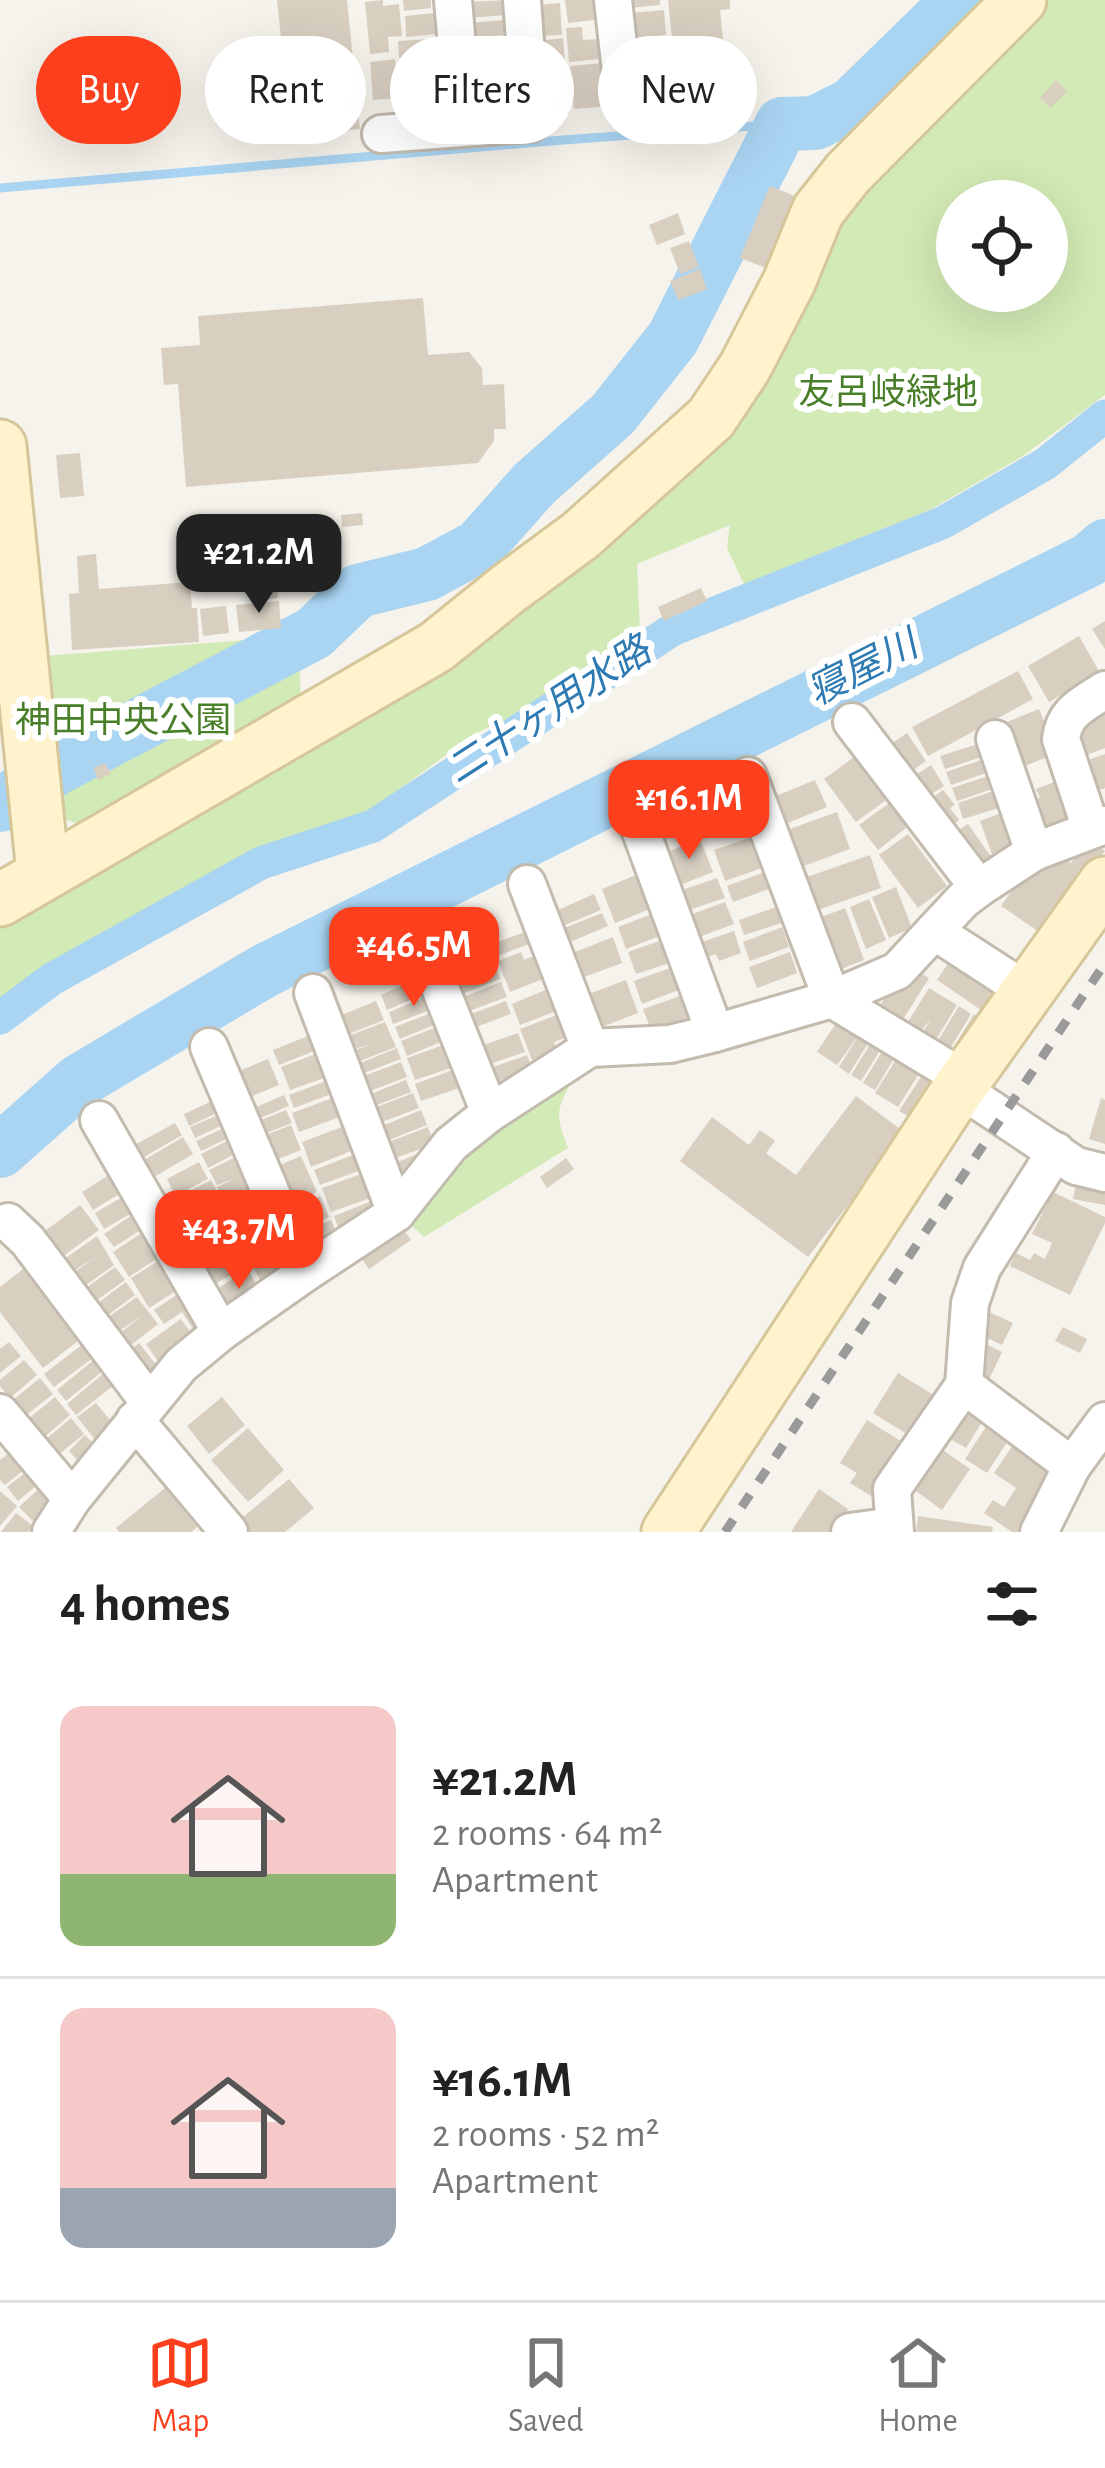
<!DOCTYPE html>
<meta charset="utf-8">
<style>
body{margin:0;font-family:"Alegreya Sans","Noto Sans JP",sans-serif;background:#f2f2f2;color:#222;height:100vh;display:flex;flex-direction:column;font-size:45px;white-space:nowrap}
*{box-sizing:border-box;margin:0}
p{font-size:39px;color:#767676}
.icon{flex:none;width:66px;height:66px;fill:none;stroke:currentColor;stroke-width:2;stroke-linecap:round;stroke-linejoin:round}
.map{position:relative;height:1532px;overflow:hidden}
.side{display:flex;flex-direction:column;background:#fff;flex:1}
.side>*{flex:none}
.hud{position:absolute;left:36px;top:36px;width:1035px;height:108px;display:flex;gap:24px}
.fabs{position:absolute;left:936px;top:180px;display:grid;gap:24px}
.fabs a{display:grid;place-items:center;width:132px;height:132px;border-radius:50%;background:#fff;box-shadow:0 12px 48px #0002;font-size:60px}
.price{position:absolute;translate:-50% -102px;padding:0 27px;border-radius:24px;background:#fc3f1d;color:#fff;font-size:39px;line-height:78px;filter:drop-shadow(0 3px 6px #0008)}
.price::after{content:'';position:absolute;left:50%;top:72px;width:36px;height:27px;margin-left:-18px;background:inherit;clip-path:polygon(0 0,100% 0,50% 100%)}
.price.on{background:#222;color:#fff}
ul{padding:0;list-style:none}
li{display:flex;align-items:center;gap:36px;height:300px;padding:0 60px}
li+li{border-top:3px solid #e0e0e0}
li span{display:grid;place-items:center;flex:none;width:336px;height:240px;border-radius:24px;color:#555}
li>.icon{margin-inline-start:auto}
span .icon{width:144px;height:144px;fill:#fffc;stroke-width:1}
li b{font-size:51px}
h2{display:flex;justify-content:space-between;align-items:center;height:144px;padding:0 60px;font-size:51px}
.tag{padding:0 42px;border-radius:54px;background:#fff;box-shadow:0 12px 48px #0002;font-size:42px;line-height:108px}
.tag.on{background:#fc3f1d;color:#fff}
.dock{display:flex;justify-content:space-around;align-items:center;height:168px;border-top:3px solid #e0e0e0;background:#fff;font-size:33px;color:#767676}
.dock a{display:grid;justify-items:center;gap:6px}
.dock .on{color:#fc3f1d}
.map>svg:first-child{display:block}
</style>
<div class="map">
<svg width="1105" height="1532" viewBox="0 0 1105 1532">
<rect width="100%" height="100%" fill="#f6f3ec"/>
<g fill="#d2eab5" fill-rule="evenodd">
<path d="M1041 0H1105V395L1023 456 928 511 744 584 727 548 730 525 637 564 640 633 539 706 476 733 386 799 373 814 348 824 246 855 0 1000V928L109 865 625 519 823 229ZM957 201H1047V291H957Z"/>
<polygon points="298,636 301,699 83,826 60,817 45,656"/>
<path d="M572 1081C555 1111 556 1117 568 1148L424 1237 408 1222 466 1148Z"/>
</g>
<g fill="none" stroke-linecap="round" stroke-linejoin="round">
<polyline stroke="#a9d4f2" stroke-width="9" points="0,188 563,140 782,124"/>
<polyline stroke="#a9d4f2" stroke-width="33" points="0,1018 52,979 261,863 373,826 672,630 942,523 1045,464 1105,416"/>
<g stroke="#a9d4f2" stroke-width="54">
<polyline points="0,805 57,768 314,633 358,591 427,574 479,546 534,484 613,414 673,338 782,124 815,123 851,105 959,0"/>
<polyline points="0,1151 79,1081 264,971 1089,560 1105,546"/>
</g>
</g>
<g fill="#d8cfc1">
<polygon points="277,0 347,0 360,129 291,136"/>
<polygon points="383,0 383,6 399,4 402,36 388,37 389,52 370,54 365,2"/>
<polygon points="403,0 431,0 431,8 404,11"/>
<polygon points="505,0 506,15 469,18 468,2"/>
<polygon points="565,0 593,0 595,20 568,23"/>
<polygon points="628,0 660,0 660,5 629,8"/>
<polygon points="668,0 730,0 730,9 720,10 729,100 679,105"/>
<polygon points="560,3 562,35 538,36 536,5"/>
<polygon points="664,10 666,35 632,38 630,13"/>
<polygon points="434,13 436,34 406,37 405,16"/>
<polygon points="505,20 506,35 467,38 466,23"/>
<polygon points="582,27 583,40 599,39 600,59 569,62 566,28"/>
<polygon points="563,38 566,74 542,76 538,41"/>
<polygon points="429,39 431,56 399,58 398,41"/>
<polygon points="507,39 508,56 471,58 470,42"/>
<polygon points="665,39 668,63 630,67 628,43"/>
<polygon points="395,59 398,98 373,100 370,62"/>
<polygon points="431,60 433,77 400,79 399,62"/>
<polygon points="510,60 511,76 471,80 470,64"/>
<polygon points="602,63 604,83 609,83 611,106 574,109 570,66"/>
<polygon points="669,69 672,102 640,105 638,72"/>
<polygon points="442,78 445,113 404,117 401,82"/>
<polygon points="567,79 570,113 551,115 550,103 543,103 541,81"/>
<polygon points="1056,80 1067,91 1051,108 1040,98"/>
<polygon points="516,82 517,100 504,101 504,107 476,109 474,84"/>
<polygon points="770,186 795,196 766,268 740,258"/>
<polygon points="678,213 685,234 657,245 649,225"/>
<polygon points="689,241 699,267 680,274 670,248"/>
<polygon points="700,269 707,289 678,300 670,281"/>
<polygon points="423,298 428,355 469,352 482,368 483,385 504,384 506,429 494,429 494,441 478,463 186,487 178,384 164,385 161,348 200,345 198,316"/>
<polygon points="80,453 84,496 60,498 56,455"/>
<polygon points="362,513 363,525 342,527 341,515"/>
<polygon points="96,554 99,589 190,582 192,608 197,608 199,642 72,650 69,594 79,593 77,556"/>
<polygon points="276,575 278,598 251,601 249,577"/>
<polygon points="701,588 707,601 664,621 658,607"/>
<polygon points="279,601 281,628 239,632 236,605"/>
<polygon points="226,606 229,633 203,636 200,609"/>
<polygon points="1105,621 1105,649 1092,629"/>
<polygon points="1079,636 1100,673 1049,702 1028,666"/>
<polygon points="1018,671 1033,699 928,756 912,727"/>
<polygon points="1039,709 1057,753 1020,768 1002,724"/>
<polygon points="1105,714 1105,748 1084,756 1074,726"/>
<polygon points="907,733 926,761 905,776 886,747"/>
<polygon points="984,742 988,755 945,769 940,756"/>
<polygon points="1105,754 1105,788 1094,792 1082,762"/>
<polygon points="857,755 889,798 856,822 824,779"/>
<polygon points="990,757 995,770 951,785 946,772"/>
<polygon points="105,763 111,774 98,780 93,768"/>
<polygon points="931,765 944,786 922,800 908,780"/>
<polygon points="997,773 1001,786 957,801 952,788"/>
<polygon points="1065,778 1079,817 1036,834 1024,803 1040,798 1036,789"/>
<polygon points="815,780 827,807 778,827 766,800"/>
<polygon points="1003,788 1009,805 963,819 958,803"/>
<polygon points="943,790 955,805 950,808 959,820 946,830 925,803"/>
<polygon points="892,801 910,825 878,850 859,825"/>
<polygon points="1009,810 1022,843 992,854 980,821"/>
<polygon points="837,812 850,849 801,867 787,830"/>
<polygon points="968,824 994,861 976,873 950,836"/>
<polygon points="908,834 947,886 918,908 879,855"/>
<polygon points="754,836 765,867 725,881 714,850"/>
<polygon points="1088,838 1105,851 1045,936 1001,906 1025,872 1059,855 1071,863"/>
<polygon points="700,839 713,872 678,886 665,853"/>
<polygon points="870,855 881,888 815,911 804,878"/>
<polygon points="767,871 774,887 733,902 727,886"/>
<polygon points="641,873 655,907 615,923 602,889"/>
<polygon points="717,878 725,898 686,911 679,891"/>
<polygon points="896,887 912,928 889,938 872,897"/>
<polygon points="594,894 601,910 563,926 556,911"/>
<polygon points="869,899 886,940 866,949 850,907"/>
<polygon points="725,902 734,924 699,937 690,915"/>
<polygon points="779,906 785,922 744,935 739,920"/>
<polygon points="845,908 864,960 831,973 811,921"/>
<polygon points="657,912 665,934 626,949 618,927"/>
<polygon points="602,913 608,926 570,942 564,928"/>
<polygon points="782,927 789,947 750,961 743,942"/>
<polygon points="530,930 535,942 497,956 493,944"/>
<polygon points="734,931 741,953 719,961 716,954 701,959 696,944"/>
<polygon points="613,937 622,963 584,977 575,952"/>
<polygon points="665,939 673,962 636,974 628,952"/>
<polygon points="486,946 493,962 449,980 442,964"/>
<polygon points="521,952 524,960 539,954 548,977 510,992 498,961"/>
<polygon points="790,952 797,973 757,988 749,967"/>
<polygon points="955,953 1009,989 990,1016 937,980"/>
<polygon points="495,965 500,979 454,997 448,983"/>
<polygon points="673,967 681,989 642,1004 634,981"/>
<polygon points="914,969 929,978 899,1026 876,1012 891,988 899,993"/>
<polygon points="424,976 430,991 387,1010 381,995"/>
<polygon points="626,980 638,1013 599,1028 586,995"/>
<polygon points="501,982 507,997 461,1014 456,1000"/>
<polygon points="550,988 559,1010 520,1025 512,1004"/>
<polygon points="929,988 957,1005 934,1043 921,1035 931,1019 919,1033 906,1025"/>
<polygon points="433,994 438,1007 393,1024 389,1012"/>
<polygon points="686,994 693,1016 651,1030 643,1009"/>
<polygon points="376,1001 384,1020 341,1037 334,1018"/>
<polygon points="506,1001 511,1014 468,1030 463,1017"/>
<polygon points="959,1006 971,1014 948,1052 936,1044"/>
<polygon points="436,1011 441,1022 400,1039 395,1027"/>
<polygon points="562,1013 570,1036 554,1042 557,1050 532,1060 520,1029"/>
<polygon points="974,1014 987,1023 963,1061 950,1053"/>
<polygon points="840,1017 872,1037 849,1074 839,1067 859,1035 837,1065 817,1052"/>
<polygon points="385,1022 396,1047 352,1064 348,1053 371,1044 348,1051 343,1038"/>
<polygon points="442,1025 448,1039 407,1056 401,1041"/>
<polygon points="318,1032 324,1047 279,1065 273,1050"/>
<polygon points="518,1033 525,1052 484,1066 478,1047"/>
<polygon points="874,1038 884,1044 861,1081 851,1075"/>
<polygon points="449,1043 457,1066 415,1080 407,1058"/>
<polygon points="886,1045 898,1052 875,1090 863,1083"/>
<polygon points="397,1048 401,1059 356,1076 353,1066"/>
<polygon points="324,1051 333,1075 290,1090 281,1067"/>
<polygon points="527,1055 533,1072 491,1087 485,1070"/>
<polygon points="899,1055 922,1069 898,1107 875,1093"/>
<polygon points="268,1059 279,1085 245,1099 234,1073"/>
<polygon points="401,1062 407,1077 362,1094 356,1079"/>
<polygon points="461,1067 468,1085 421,1101 415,1084"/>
<polygon points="926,1069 945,1081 919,1123 899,1111"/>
<polygon points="334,1078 339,1091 294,1108 289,1095"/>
<polygon points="406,1080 411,1092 367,1109 363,1097"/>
<polygon points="413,1093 419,1108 374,1125 369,1110"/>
<polygon points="284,1095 289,1106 251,1122 247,1111"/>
<polygon points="223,1096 228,1108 189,1126 184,1114"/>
<polygon points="338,1096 345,1115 299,1132 292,1113"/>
<polygon points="856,1096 904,1132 808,1257 680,1161 712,1117 749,1145 760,1130 775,1141 766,1153 796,1175"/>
<polygon points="1101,1098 1105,1100 1105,1144 1089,1139"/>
<polygon points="230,1110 234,1120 195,1138 190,1127"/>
<polygon points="286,1110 292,1123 259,1136 254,1123"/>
<polygon points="421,1110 427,1125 381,1143 375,1129"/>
<polygon points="175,1123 182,1135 139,1160 131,1147"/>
<polygon points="232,1124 237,1134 201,1151 196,1141"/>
<polygon points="291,1125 301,1150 271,1162 261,1137"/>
<polygon points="347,1125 356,1149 311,1167 302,1142"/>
<polygon points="428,1127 434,1144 393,1159 386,1143"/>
<polygon points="237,1136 244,1149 208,1168 201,1154"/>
<polygon points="183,1137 193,1154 149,1180 139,1163"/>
<polygon points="244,1153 267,1201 232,1218 217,1187 234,1179 217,1185 209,1170"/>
<polygon points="358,1153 364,1169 320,1185 314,1170"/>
<polygon points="417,1154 422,1165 395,1189 386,1167"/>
<polygon points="301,1156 317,1192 287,1205 271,1169"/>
<polygon points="566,1158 574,1169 547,1188 540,1177"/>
<polygon points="199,1162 208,1179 175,1196 167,1179"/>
<polygon points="114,1172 126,1190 93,1210 82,1192"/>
<polygon points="367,1172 376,1196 331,1212 322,1188"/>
<polygon points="211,1180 219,1195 213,1198 221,1213 186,1231 179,1218 206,1203 184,1213 176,1198"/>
<polygon points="1077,1180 1105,1186 1105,1205 1073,1199"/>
<polygon points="1053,1192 1105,1217 1105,1223 1070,1295 1010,1266 1016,1253 1030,1260 1034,1253 1045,1259 1052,1243 1032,1234"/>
<polygon points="129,1193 139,1209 104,1229 95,1213"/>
<polygon points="320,1196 329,1217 299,1230 289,1210"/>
<polygon points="377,1199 382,1213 339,1230 334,1216"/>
<polygon points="267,1203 272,1214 238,1231 233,1220"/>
<polygon points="80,1205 99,1230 59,1259 41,1234"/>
<polygon points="138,1211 147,1226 114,1247 104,1234"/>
<polygon points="221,1215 229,1230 194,1249 186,1234"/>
<polygon points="272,1217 280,1232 246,1249 239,1233"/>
<polygon points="331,1220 339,1238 305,1252 298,1235"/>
<polygon points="401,1226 411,1240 369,1269 359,1255"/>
<polygon points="149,1228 165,1253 129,1277 113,1252"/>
<polygon points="230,1231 249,1264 215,1284 196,1251"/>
<polygon points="282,1234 287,1244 253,1261 248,1251"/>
<polygon points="97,1236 114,1265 79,1290 69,1276 97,1256 69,1274 60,1262"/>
<polygon points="287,1246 295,1260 260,1280 252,1265"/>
<polygon points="166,1256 184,1286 149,1308 131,1278"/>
<polygon points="27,1266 82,1338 43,1368 0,1312 0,1287"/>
<polygon points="115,1267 125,1280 89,1306 79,1293"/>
<polygon points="248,1270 262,1294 229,1313 215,1290"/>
<polygon points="126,1282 135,1295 100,1321 91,1308"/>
<polygon points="187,1288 209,1322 195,1332 182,1312 164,1324 154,1310"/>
<polygon points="137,1297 158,1324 122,1352 112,1339 142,1316 111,1336 101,1322"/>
<polygon points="989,1312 1013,1323 1002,1345 979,1334"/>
<polygon points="181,1319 197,1341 162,1367 146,1344"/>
<polygon points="1063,1327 1087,1339 1080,1353 1055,1341"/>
<polygon points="9,1342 21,1356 0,1373 0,1349"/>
<polygon points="139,1343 161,1371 146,1383 124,1355"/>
<polygon points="984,1343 1002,1352 987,1384 968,1375"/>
<polygon points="83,1344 94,1357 54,1387 44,1374"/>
<polygon points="95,1359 104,1370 66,1401 57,1390"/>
<polygon points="24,1360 37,1375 10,1398 0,1386 0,1380"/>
<polygon points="104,1373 114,1385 76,1415 67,1404"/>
<polygon points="898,1373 935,1396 910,1436 873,1413"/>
<polygon points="40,1378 53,1394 25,1416 12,1401"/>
<polygon points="55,1397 70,1415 42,1439 27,1420"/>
<polygon points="222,1397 245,1425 209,1454 187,1426"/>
<polygon points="964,1400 987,1414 966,1448 943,1435"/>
<polygon points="96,1403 119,1431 100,1446 77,1417"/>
<polygon points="71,1418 84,1434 57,1456 44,1441"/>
<polygon points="991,1419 1013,1433 987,1473 965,1459"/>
<polygon points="867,1420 904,1443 871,1496 850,1483 857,1473 840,1463"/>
<polygon points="248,1428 284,1470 248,1502 211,1460"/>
<polygon points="85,1435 102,1453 85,1469 69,1451"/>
<polygon points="1015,1442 1060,1472 1019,1532 1012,1532 984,1513 993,1500 1004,1507 1016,1488 994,1473"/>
<polygon points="16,1448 30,1465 5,1485 0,1480 0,1460"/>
<polygon points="940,1448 970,1469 942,1510 912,1488"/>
<polygon points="34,1466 44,1479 18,1501 7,1487"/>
<polygon points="289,1479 314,1508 285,1532 244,1532 236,1523"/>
<polygon points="46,1482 65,1503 39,1527 19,1507"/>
<polygon points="165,1488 197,1527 191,1532 119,1532 116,1528"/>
<polygon points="819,1489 848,1509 833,1532 791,1532"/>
<polygon points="0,1491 17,1506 0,1526"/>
<polygon points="16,1513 33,1526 28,1532 1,1532"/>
<polygon points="918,1516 993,1527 992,1532 916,1532"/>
</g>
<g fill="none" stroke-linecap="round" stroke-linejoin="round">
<g stroke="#c2bbae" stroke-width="42">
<g id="street">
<polyline points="453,0 464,127"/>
<polyline points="613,0 624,98"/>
<polyline points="381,134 531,123 522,0"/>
<polyline points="852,722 979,888"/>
<polyline points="995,739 1034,852"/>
<polyline points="748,776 832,999 966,1080"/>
<polyline points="640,829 715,1033"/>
<path d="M1091 829 1061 739C1064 712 1083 704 1105 690"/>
<polyline points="527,884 590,1048"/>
<polyline points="934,931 1028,992"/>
<polyline points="421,940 490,1113"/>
<polyline points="313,993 396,1213"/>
<polyline points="209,1047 305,1273"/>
<polyline points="959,1088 1076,1166 1105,1173"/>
<polyline points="99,1120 221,1332"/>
<polyline points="8,1222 28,1241 149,1402"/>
<polyline points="964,1385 1072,1466 1039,1532"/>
<polyline points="0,1413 72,1499"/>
<polyline points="135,1420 229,1532"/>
<polyline points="1072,1466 1105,1421"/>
<polyline points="51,1532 72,1499 181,1365 221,1332 305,1273 396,1213 451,1144 490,1113 590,1048 670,1044 715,1033 832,999 897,971 963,900 979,888 1034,852 1105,825"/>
<polyline points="850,1532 894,1526"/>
<polyline points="895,1532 892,1489 964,1385 970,1303 982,1268 1056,1151"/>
</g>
</g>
<g stroke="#d6c79b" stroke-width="57">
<g id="secondary">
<polyline points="0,446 43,873"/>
<polyline points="0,900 436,647 508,589 581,535 711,418 745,367 789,282 818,211 848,173 1020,0"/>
<polyline points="668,1532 959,1088 1105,883"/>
</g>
</g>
<use href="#street" stroke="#fff" stroke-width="36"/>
<use href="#secondary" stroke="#fff3cd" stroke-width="51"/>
<polyline stroke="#9a9a9a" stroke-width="9" stroke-dasharray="15 15" stroke-linecap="butt" points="725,1532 1105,963"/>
</g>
<g text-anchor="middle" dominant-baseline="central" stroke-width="12" stroke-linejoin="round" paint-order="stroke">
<g font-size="36" fill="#4a7f2a" stroke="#fff">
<text x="888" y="393">友呂岐緑地</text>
<text x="123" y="721">神田中央公園</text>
</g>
<g font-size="39" font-style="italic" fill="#2e7ab2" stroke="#fff">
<text transform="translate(863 669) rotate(-27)">寝屋川</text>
<text transform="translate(549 711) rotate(-33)">二十ヶ用水路</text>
</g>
</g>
</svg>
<div class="fabs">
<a><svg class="icon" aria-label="locate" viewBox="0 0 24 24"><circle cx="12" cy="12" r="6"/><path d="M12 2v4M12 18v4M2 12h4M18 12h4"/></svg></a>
</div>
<b class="price on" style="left:259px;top:616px">¥21.2M</b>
<b class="price" style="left:689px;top:862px">¥16.1M</b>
<b class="price" style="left:414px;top:1009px">¥46.5M</b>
<b class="price" style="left:239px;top:1292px">¥43.7M</b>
<div class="hud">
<a class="tag on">Buy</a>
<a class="tag">Rent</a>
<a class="tag">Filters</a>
<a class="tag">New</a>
</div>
</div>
<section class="side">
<h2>4 homes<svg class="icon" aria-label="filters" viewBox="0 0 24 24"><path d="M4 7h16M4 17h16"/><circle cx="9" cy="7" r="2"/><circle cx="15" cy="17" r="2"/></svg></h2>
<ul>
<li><span style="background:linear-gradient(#f6c9c9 70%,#8fb573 0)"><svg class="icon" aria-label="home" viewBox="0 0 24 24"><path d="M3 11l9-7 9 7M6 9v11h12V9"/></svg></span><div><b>¥21.2M</b><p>2 rooms · 64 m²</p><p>Apartment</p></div></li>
<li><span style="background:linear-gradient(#f6c9c9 75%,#9aa5b1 0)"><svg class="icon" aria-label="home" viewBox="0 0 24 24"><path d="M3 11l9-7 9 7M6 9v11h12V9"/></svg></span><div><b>¥16.1M</b><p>2 rooms · 52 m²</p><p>Apartment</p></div></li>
</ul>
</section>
<nav class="dock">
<a class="on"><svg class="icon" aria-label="map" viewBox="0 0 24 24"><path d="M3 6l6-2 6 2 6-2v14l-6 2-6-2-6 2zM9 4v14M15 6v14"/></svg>Map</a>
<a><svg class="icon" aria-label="saved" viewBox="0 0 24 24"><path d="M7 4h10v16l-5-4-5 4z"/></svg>Saved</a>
<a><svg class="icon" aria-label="home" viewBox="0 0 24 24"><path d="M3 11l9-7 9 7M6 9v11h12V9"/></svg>Home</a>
</nav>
